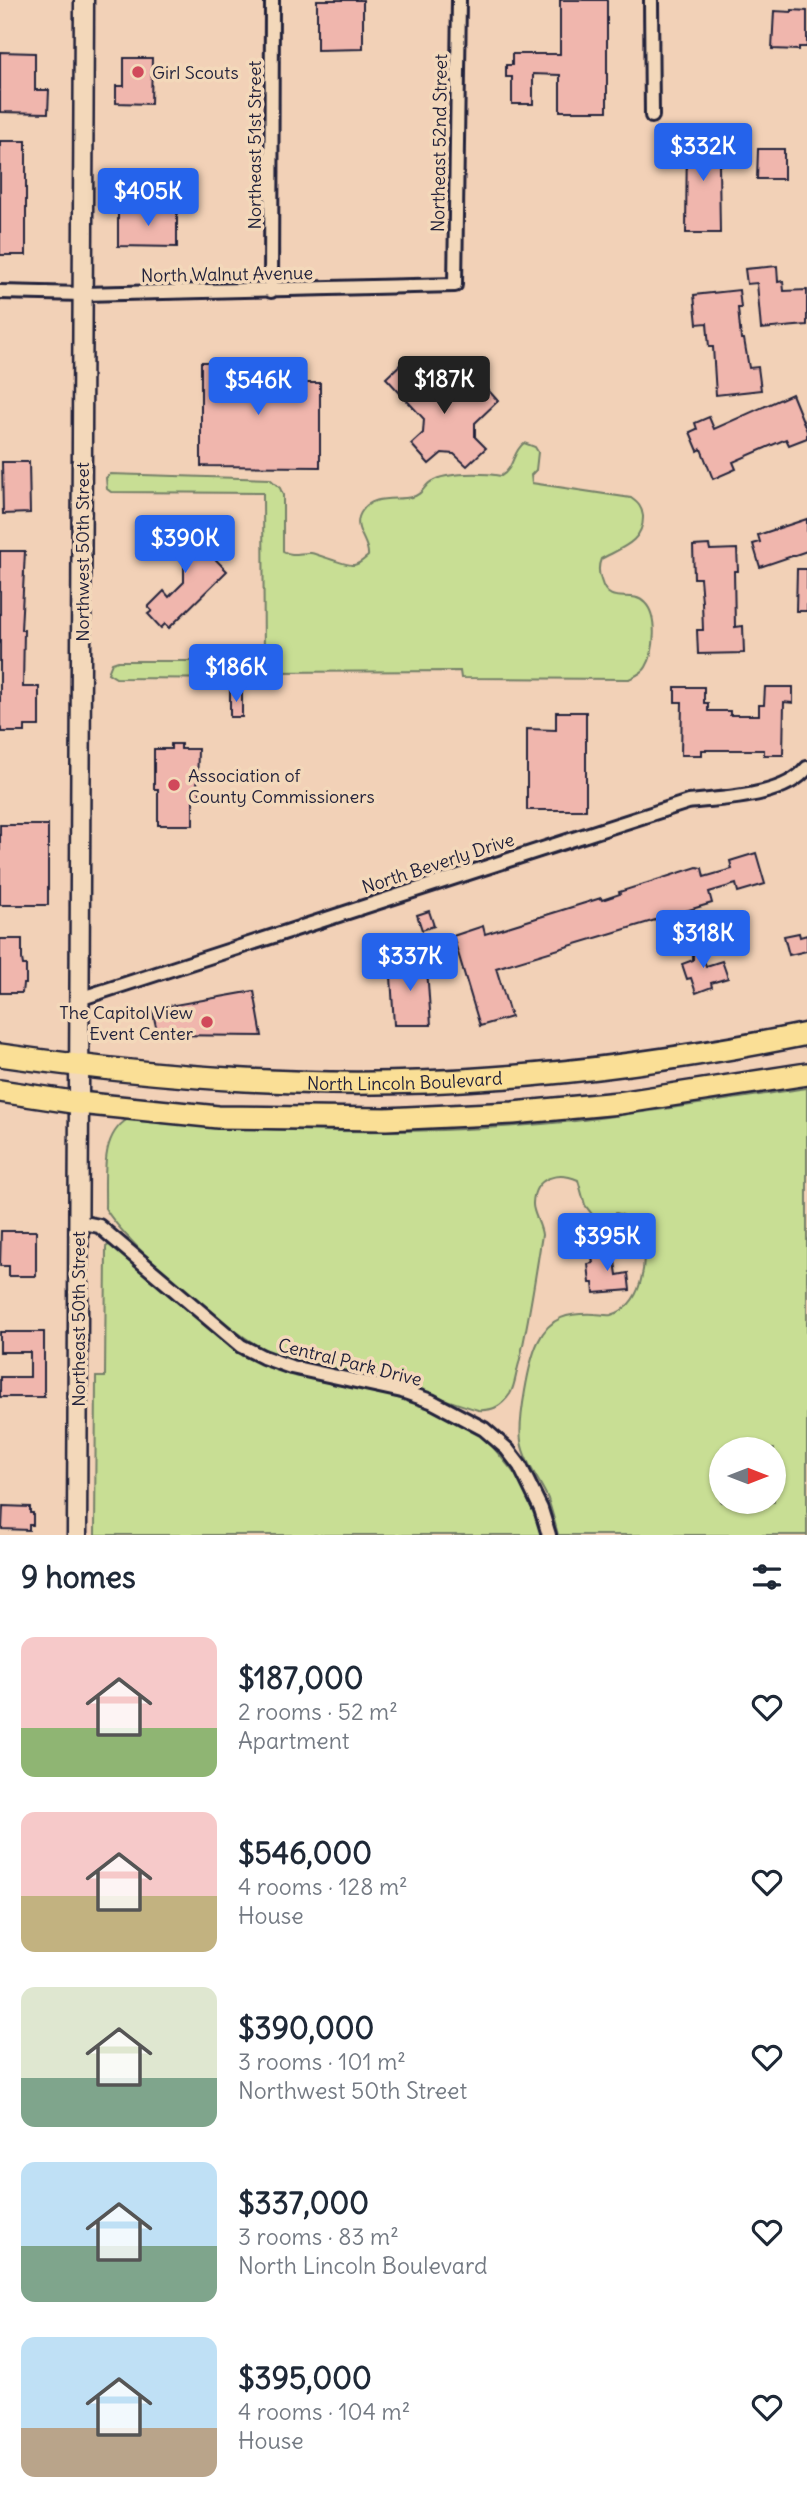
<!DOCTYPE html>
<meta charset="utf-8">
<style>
body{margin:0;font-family:Delius,sans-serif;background:#f2f2f3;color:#1f2937;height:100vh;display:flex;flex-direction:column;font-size:26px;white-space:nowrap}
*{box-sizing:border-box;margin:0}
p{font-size:23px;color:#747a83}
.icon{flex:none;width:38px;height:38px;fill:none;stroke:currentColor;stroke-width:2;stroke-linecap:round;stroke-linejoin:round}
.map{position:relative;height:1535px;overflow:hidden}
.panel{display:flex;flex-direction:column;background:#fff;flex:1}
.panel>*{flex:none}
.needle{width:46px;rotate:90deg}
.buttons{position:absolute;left:709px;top:1437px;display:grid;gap:14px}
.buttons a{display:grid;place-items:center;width:77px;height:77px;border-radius:50%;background:#fff;box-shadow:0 2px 5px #0004;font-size:35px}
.price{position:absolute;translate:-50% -60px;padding:0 16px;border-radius:7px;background:#2563eb;color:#fff;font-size:23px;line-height:46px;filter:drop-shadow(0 2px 4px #0008)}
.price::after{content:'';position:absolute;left:50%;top:42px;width:21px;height:16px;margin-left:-10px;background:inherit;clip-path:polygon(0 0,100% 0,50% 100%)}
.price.current{background:#222;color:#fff}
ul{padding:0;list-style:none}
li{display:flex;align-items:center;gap:21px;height:175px;padding:0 21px}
li span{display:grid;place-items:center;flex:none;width:196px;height:140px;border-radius:14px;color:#555}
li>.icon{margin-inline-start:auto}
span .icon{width:84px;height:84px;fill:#fffc;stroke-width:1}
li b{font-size:30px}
h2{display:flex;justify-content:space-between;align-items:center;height:84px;padding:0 21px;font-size:30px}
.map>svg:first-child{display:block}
</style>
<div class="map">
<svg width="807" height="1535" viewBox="0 0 807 1535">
<rect width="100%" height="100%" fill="#f2d1b7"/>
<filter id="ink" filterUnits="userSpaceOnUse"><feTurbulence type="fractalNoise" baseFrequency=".0143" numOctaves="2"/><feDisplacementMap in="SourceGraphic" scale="14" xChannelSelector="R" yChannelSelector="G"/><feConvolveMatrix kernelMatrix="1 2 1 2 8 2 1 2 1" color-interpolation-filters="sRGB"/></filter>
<g filter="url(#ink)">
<g fill="#c8de94" stroke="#758068" stroke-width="2" fill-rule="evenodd">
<path d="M524 443 535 447 538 452 536 470 531 475 532 483 631 498C638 503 642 507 643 516 644 542 621 548 601 559 598 566 598 572 601 580 609 609 631 588 645 603 658 616 655 652 646 667 643 673 635 676 629 679L461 678 460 671 266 672 265 679 116 678 108 673 112 663 118 661H264L263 493 111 492 107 489 106 478 110 474 270 479 280 488 283 495V551C293 557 301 552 311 553 321 555 346 566 354 565 360 564 363 560 368 556 370 541 350 528 362 511 373 494 396 501 412 497 423 495 424 485 432 481 447 472 485 473 501 476 514 469 512 452 524 443Z"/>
<path d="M807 1088V1535H558C555 1523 552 1511 548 1499 540 1480 524 1462 521 1441 518 1421 529 1360 538 1342 550 1316 569 1313 595 1314 599 1314 607 1316 611 1315 642 1306 648 1264 641 1237 637 1224 629 1216 616 1213L604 1220 595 1218 585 1205 578 1180C558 1171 534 1177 533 1203 532 1212 541 1224 542 1235 535 1278 529 1321 519 1363 516 1373 515 1386 510 1394 501 1407 492 1411 478 1410 445 1400 414 1388 381 1380 349 1373 307 1367 277 1356 235 1339 128 1247 105 1208 106 1178 99 1136 128 1119 277 1134 426 1136 575 1121 652 1112 730 1099 807 1088ZM721 1449H774V1502H721Z"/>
<polygon points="114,1241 242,1356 292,1375 361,1388 427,1406 483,1435 519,1479 543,1535 95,1535 96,1377 105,1377 106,1247"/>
</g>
<g fill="#f0b6ad" stroke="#22223b" stroke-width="2">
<polygon points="317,0 363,0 363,49 317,50"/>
<polygon points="560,0 607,0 607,111 560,111 560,75 533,74 533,104 512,104 512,77 506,77 506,65 512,65 512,54 560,54"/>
<polygon points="792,10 807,11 807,47 799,47 799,50 772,49 774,11 792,12"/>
<polygon points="0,52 35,53 35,90 49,90 48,113 0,112"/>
<polygon points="124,58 152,58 151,104 116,103 116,86 124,86"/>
<polygon points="687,134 723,135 722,165 719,165 720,233 686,233"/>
<rect x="0" y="141" width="26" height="114"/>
<polygon points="758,149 784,149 784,179 757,179"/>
<polygon points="104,177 127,178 126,192 103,192"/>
<polygon points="118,210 177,210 177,247 118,246"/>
<polygon points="777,266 778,282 783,281 784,291 807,290 807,325 761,329 757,283 747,284 745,269"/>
<polygon points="739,290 741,308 738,308 741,339 744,339 749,368 758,367 761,390 716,395 713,347 709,347 707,323 697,324 694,295"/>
<polygon points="404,361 432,390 469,391 480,381 498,401 475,423 475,437 486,448 467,466 454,454 442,453 429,464 411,444 423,433 424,419 386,378"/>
<polygon points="201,362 288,362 288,383 320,383 320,467 201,466"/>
<polygon points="792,394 807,431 807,438 789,445 786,439 733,462 736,469 713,479 701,449 698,451 690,432 697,429 695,423 709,417 714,429"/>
<polygon points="2,462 29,462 30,513 3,514"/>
<polygon points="176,519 227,571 169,628 165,624 161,628 148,614 152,611 148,607 164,591 169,597 184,582 184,563 167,545 163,549 155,540"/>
<polygon points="807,519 807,551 760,567 753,544 760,542 758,535"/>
<polygon points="709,545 710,550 737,549 738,571 734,571 735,627 743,626 744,653 698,654 697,630 703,630 702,602 700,578 694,578 693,546"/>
<polygon points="0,551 25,551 21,630 24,630 23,687 39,687 39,726 25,726 25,732 2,732 0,726"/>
<polygon points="797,569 807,569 807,611 796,611"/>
<polygon points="675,687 704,687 704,703 708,703 708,711 730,711 730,715 759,715 759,705 764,705 765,687 793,687 793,703 784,702 783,755 764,755 764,750 702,750 702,755 681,755 682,702 675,702"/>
<rect x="230" y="690" width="12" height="27"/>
<polygon points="556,712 586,712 586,810 527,810 527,729 556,730"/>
<polygon points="171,744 181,744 181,749 198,749 197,790 200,790 200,800 193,800 193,825 158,825 158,789 154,789 154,749 171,749"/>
<rect x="0" y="825" width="48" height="80"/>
<polygon points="756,853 765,884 738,892 736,884 709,892 712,903 496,968 511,1017 480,1026 453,936 483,926 485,934 601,898 602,900 620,894 619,892 697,867 702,868 704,877 732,869 730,861"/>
<polygon points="429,911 434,926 422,930 417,915"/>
<polygon points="799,933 800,937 807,935 807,951 789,955 784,936"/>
<polygon points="693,934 695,934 706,966 722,961 728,978 711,983 712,987 696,993 691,978 687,979 682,964 693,960"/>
<polygon points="0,939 22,939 22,959 23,965 26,965 26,984 23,984 22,993 0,993"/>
<polygon points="420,958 421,970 427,969 431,1025 394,1025 390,960"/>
<polygon points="254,991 262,1036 158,1035 152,1009"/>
<polygon points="1,1231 36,1231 36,1276 9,1276 9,1266 0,1266"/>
<polygon points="613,1247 617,1275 628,1273 630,1290 594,1293 593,1283 590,1283 588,1264 593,1263 592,1257 599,1256 598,1249"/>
<polygon points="0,1332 44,1332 44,1397 0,1397 0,1377 30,1377 30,1352 0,1352"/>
<polygon points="3,1506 30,1507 30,1513 33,1513 33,1525 29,1525 29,1530 2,1529"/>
</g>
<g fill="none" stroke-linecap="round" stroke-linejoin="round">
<g stroke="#22223b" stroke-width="18">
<g id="street">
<polyline points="651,0 652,116"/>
<polyline points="271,291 272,0"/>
<polyline points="0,292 83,294 455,285 459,0"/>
<path d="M79 999 688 802C724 798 784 797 807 768"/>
<polyline points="79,1222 99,1226 241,1346 263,1357 291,1367 402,1391 431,1401 484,1429 507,1449 520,1466 541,1509 549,1535"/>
</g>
</g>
<g stroke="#22223b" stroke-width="23">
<polyline id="secondary" points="77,1535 84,0"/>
</g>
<g stroke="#22223b" stroke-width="26">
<g id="primary">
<path id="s1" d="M0 1055C162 1078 328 1091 492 1078 598 1071 703 1055 807 1034"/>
<polyline points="0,1091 79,1103 218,1117 386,1119 513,1113 619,1103 807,1074"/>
</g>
</g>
<use href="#street" stroke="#f3d8ba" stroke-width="12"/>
<use href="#secondary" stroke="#f3d8ba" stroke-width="18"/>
<use href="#primary" stroke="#fadf96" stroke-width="21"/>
</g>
</g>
<g fill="#d1495b" stroke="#f3d8ba" stroke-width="2.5">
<circle cx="138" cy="72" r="7"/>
<circle cx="174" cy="785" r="7"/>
<circle cx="207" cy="1022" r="7"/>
</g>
<g text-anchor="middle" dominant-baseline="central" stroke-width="7" stroke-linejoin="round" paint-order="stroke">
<g font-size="18" fill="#22223b" stroke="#f3d8ba" text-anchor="start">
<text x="152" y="72">Girl Scouts</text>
<text x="188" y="775">Association of<tspan x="188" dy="21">County Commissioners</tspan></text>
<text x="193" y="1012" text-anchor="end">The Capitol View<tspan x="193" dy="21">Event Center</tspan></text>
</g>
<g font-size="18" fill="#22223b" stroke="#f3d8ba">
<text transform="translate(439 143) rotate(-89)">Northeast 52nd Street</text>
<text transform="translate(254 145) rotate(-90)">Northeast 51st Street</text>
<text transform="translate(227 274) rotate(-1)">North Walnut Avenue</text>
<text transform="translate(82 552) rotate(-90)">Northwest 50th Street</text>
<text transform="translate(438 863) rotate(-18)">North Beverly Drive</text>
<text stroke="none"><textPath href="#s1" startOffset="406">North Lincoln Boulevard</textPath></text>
<text transform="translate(78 1319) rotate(-90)">Northeast 50th Street</text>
<text transform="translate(350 1362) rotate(14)">Central Park Drive</text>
</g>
</g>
</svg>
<div class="buttons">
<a><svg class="needle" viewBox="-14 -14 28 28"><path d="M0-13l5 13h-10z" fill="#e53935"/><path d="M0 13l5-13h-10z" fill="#747a83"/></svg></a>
</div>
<b class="price" style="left:703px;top:183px">$332K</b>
<b class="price" style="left:148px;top:228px">$405K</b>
<b class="price current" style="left:444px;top:416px">$187K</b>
<b class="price" style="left:258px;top:417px">$546K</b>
<b class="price" style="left:185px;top:575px">$390K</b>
<b class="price" style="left:236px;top:704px">$186K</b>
<b class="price" style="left:703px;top:970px">$318K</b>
<b class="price" style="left:410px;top:993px">$337K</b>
<b class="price" style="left:607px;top:1273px">$395K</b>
</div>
<section class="panel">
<h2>9 homes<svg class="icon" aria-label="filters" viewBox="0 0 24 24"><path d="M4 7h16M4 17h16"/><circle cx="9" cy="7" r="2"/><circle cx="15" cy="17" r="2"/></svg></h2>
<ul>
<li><span style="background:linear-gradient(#f6c9c9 65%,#8fb573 0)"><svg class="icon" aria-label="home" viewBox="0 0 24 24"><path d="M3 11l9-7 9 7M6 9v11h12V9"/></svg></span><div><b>$187,000</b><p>2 rooms · 52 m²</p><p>Apartment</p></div><svg class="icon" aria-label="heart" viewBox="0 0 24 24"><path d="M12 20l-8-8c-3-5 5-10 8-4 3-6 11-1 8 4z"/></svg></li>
<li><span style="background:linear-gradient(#f6c9c9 60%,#c2b280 0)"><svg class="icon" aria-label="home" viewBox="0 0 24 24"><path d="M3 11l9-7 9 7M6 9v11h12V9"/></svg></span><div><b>$546,000</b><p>4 rooms · 128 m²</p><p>House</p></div><svg class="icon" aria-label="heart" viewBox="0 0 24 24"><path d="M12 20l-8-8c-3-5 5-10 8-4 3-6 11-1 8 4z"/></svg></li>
<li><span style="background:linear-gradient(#dfe7d0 65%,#7fa58c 0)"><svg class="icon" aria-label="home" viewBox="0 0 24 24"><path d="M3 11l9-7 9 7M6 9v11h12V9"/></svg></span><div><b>$390,000</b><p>3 rooms · 101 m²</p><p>Northwest 50th Street</p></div><svg class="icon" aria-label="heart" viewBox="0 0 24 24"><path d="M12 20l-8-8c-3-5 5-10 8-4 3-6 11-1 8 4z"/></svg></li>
<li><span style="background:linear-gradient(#bfe0f5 60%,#7fa58c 0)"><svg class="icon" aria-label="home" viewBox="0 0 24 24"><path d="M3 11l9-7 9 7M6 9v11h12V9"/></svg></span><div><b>$337,000</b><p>3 rooms · 83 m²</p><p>North Lincoln Boulevard</p></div><svg class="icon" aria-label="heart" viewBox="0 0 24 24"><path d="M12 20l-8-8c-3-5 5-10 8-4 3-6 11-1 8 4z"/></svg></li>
<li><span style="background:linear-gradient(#bfe0f5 65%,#b9a48a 0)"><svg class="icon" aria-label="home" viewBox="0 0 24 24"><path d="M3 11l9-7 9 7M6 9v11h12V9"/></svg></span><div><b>$395,000</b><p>4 rooms · 104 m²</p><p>House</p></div><svg class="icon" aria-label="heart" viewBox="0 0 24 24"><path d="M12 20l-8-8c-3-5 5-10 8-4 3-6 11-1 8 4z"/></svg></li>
</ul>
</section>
